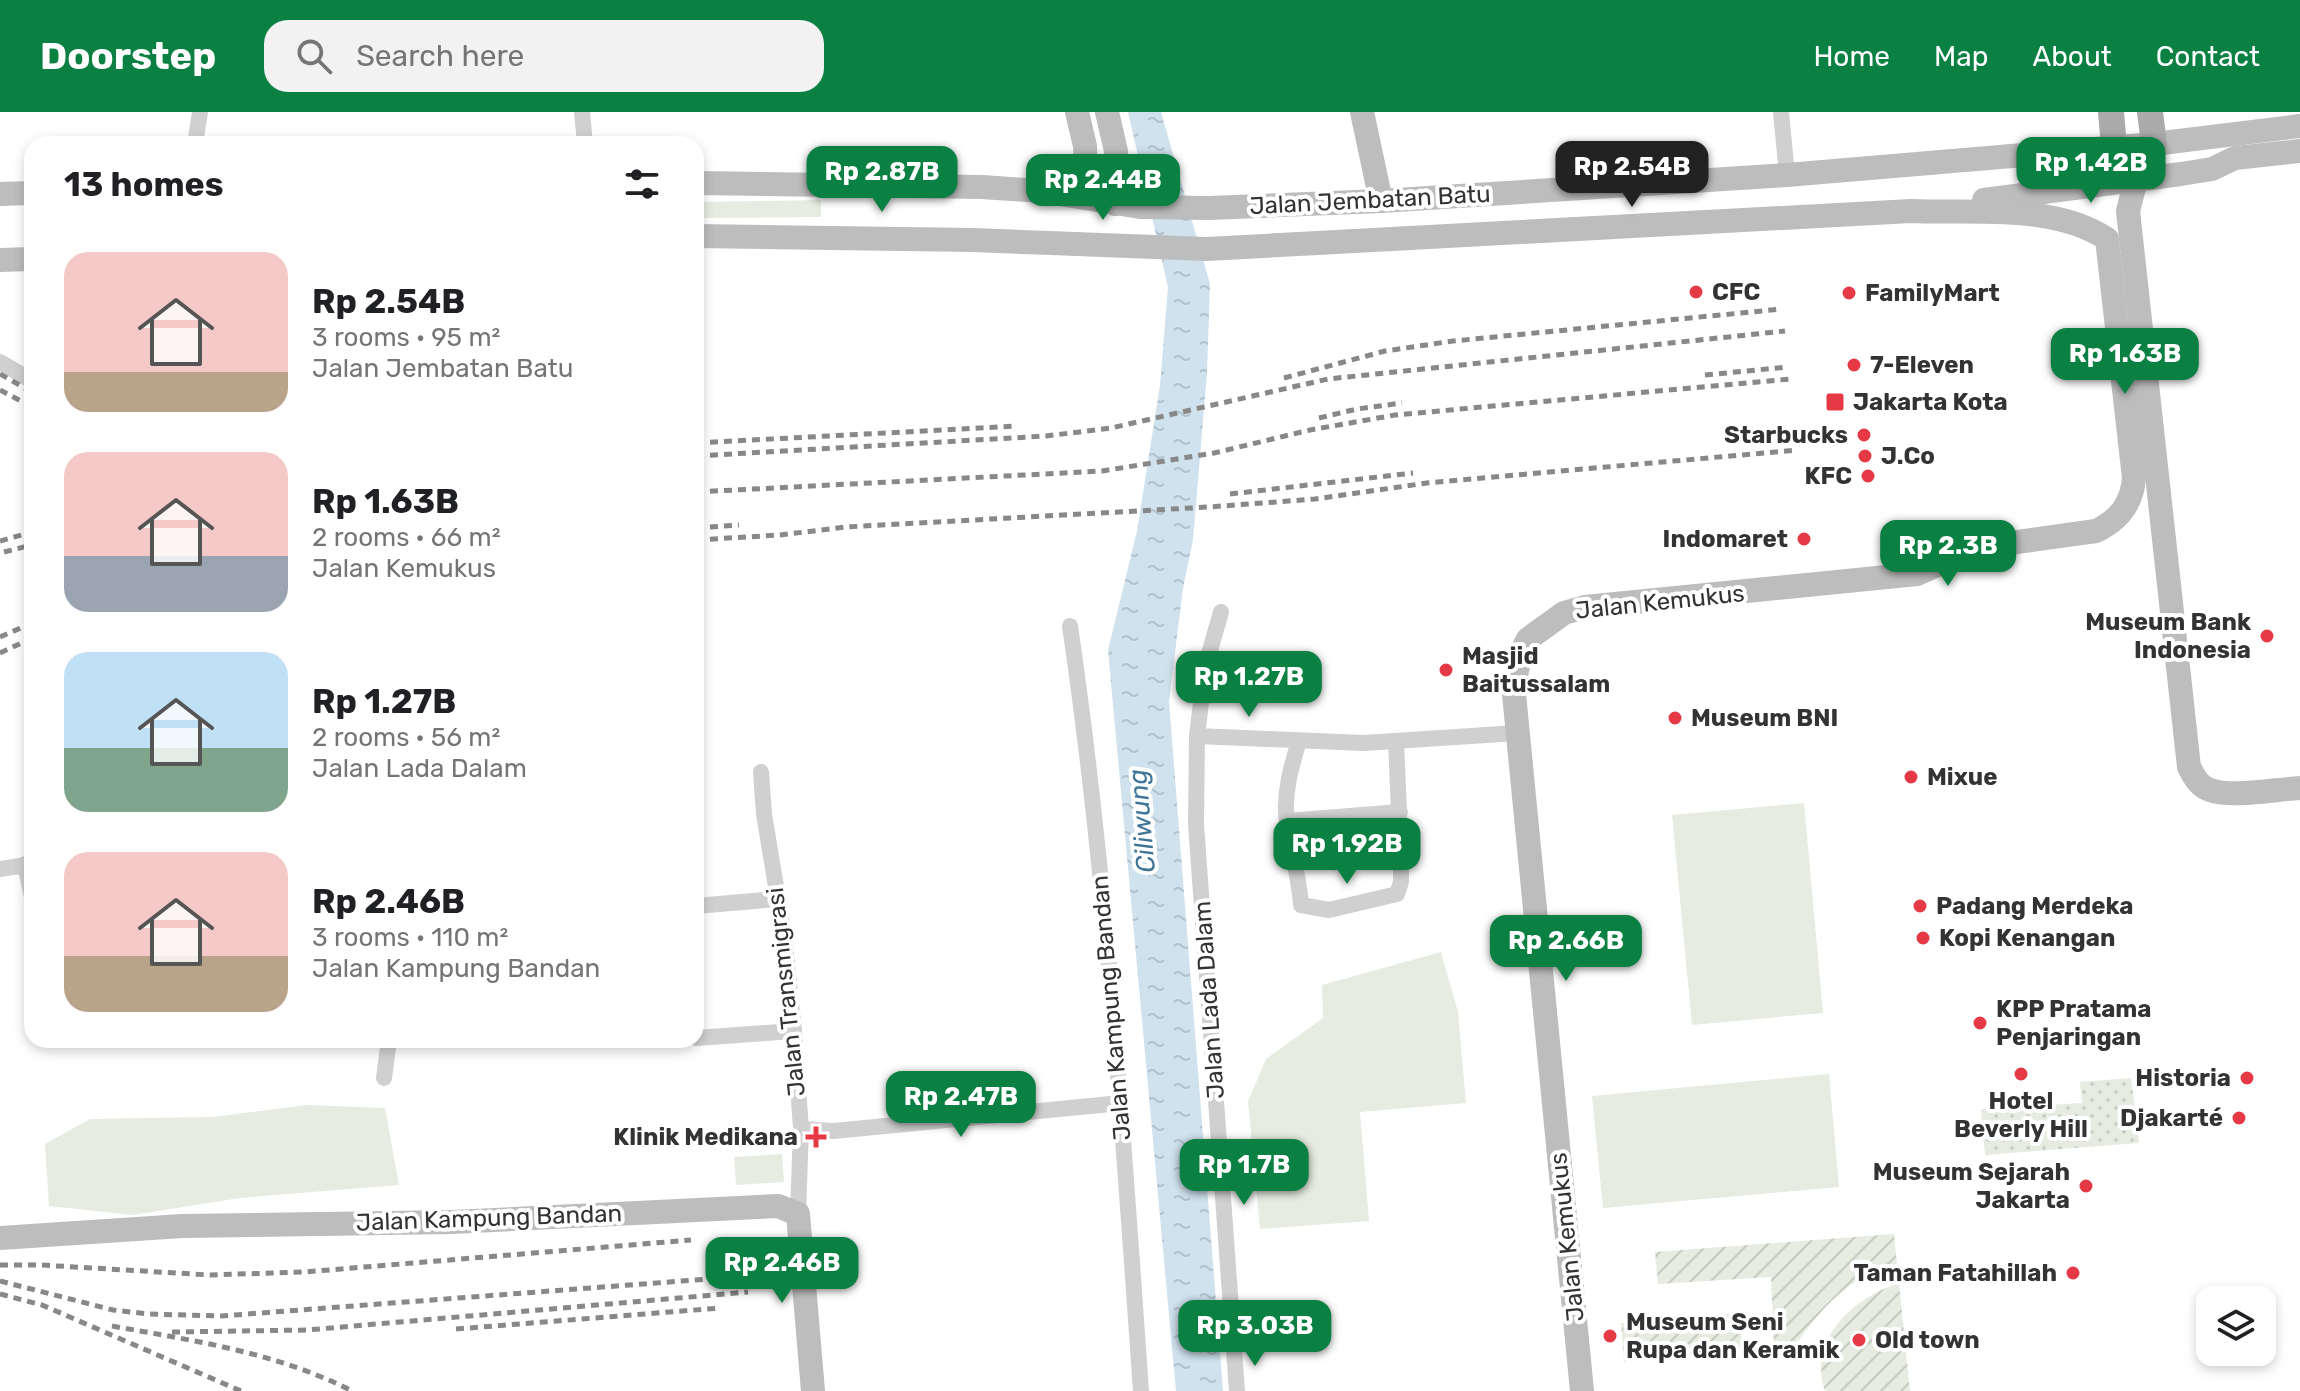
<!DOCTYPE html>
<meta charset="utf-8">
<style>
body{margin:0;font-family:Rubik,sans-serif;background:#f2f2f2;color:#202124;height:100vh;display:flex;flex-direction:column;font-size:30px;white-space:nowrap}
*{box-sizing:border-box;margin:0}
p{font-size:26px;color:#757577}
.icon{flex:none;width:44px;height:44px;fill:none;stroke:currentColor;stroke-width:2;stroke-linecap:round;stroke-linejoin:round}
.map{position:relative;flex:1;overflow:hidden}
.side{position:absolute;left:24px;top:24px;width:680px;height:912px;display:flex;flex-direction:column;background:#fff;border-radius:24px;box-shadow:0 4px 12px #0003}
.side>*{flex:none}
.controls{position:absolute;left:2196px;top:1174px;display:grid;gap:16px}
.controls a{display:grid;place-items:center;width:80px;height:80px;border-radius:16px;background:#fff;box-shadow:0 4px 12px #0003;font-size:40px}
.price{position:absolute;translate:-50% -68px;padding:0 18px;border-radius:16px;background:#0b8043;color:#fff;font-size:26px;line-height:52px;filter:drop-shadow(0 2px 4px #0008)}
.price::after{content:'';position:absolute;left:50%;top:48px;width:24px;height:18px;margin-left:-12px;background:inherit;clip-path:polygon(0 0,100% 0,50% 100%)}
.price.on{background:#222;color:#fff}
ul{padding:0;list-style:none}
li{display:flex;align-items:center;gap:24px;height:200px;padding:0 40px}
li span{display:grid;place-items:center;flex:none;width:224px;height:160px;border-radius:24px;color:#555}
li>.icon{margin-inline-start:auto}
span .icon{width:96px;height:96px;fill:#fffc;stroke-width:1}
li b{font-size:34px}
h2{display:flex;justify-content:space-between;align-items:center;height:96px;padding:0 40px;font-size:34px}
header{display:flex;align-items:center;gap:48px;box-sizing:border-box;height:112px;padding:0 40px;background:#0b8043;color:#fff}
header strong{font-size:38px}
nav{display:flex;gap:44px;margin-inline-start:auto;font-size:28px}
.search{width:560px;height:72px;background:#f2f2f2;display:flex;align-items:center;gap:20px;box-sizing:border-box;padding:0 28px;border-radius:24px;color:#757577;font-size:30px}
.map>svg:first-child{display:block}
</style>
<header>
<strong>Doorstep</strong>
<div class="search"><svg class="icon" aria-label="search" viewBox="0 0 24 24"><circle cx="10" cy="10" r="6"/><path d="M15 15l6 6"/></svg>Search here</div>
<nav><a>Home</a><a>Map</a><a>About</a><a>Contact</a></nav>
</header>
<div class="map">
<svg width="2300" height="1279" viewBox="0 0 2300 1279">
<defs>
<pattern id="park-dots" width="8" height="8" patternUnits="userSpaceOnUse" patternTransform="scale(2)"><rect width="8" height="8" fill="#e6ecdf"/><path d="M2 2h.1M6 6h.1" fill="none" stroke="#c6cbc0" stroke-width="1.8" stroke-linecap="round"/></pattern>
<pattern id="garden-furrows" width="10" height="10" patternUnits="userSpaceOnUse" patternTransform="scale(2)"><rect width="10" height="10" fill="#e6ecdf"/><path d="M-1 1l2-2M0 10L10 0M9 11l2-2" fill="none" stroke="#c6cbc0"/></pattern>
<pattern id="water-ripples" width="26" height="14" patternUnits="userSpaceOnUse" patternTransform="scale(2)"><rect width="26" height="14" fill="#cfe2ee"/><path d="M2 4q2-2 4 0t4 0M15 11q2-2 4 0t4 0" fill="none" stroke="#b2c2cd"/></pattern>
</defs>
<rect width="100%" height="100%" fill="#fff"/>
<g fill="#e6ecdf">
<polygon points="821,88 821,105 696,106 696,90"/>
<polygon points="1804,691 1823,901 1692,913 1672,703"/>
<polygon points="1441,840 1458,900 1466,991 1360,1000 1369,1109 1260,1117 1248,989 1266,947 1323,906 1322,873"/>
<polygon points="1829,962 1839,1075 1603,1096 1592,984"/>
<polygon points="307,993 385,996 399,1073 240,1086 133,1103 49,1094 45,1032 90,1007 213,1005"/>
<polygon points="782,1042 784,1070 736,1073 734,1045"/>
</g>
<polygon fill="url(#park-dots)" points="2131,966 2139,1031 1985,1043 1981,997 2082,991 2080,970"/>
<g fill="url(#garden-furrows)">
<path d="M1894 1122 1897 1154C1851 1162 1821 1196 1795 1234L1774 1235 1771 1165 1658 1172 1655 1140Z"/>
<path d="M1899 1171 1910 1279H1825C1807 1226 1855 1185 1899 1171Z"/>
<polygon points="1739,1201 1743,1240 1624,1250 1621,1211"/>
</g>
<polygon fill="url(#water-ripples)" points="1128,0 1161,0 1210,172 1207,261 1193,428 1183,476 1169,589 1223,1279 1176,1279 1108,538 1137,419 1160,273 1168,175"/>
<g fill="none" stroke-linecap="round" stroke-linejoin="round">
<g stroke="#d0d0d0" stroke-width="16">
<polyline points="582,0 585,32"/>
<polyline points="1781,0 1787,63"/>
<polyline points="195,32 200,0"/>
<polyline points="0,250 32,269"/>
<polyline points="1221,500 1205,556 1197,624 1196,712 1237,1279"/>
<path d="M1070 514C1107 767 1123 1024 1141 1279"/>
<polyline points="1197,624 1364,631 1517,621"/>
<path d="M1299 629C1291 655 1283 683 1287 711 1291 739 1299 764 1301 793L1329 798 1397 782 1401 770V748L1396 629"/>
<polyline points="761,660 764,702 784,823 794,919 801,1017 798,1102"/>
<polyline points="1287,709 1400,700"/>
<polyline points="25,752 32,785"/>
<polyline points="0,757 32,752"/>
<polyline points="696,794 777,787"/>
<polyline points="696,926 794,919"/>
<polyline points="428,928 562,928"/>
<polyline points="384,966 389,928"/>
<polyline points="801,1017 834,1019 1121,991"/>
</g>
<g stroke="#bdbdbd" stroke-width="24">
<polyline points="1077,0 1085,34 1087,86"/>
<polyline points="1107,0 1116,39 1115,92"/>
<polyline points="1362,0 1381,89"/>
<path d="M2154 32 2136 68 2128 99 2189 655C2194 664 2198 674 2210 678 2232 686 2276 677 2300 676"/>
<polyline points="696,71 982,75 1041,79 1140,95 1209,96 1381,89 1787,63 2154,32 2300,14"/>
<polyline points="0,82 32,81"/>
<polyline points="1984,88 2181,62 2212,57 2235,46 2300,39"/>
<path d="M696 124 973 128 1207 137 1911 99C1972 102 2053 91 2107 127L2134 366C2132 392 2119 408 2096 419L1975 436 1917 462 1585 495 1564 501 1528 527C1518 544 1516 562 1514 582L1582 1279"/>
<polyline points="0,148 32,147"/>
<polyline points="0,1126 182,1114 452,1110 778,1094 798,1102 813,1279"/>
</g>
<g stroke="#ababab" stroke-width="26">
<polyline points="2111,0 2114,35"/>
<polyline points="2150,0 2154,32"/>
</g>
<g stroke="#888" stroke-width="5" stroke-dasharray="8 6" stroke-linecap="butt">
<polyline points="0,262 32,280"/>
<polyline points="1705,263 1788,255"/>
<polyline points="1284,266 1385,239 1453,229 1782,197"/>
<polyline points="0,278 32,295"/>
<polyline points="1319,306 1357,297 1402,291"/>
<polyline points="696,331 1017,314"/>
<polyline points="696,344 1046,324 1111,316 1328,267 1785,219"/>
<polyline points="696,380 1102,359 1214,341 1310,318 1395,303 1790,267"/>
<polyline points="1230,382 1413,361"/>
<polyline points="696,416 739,413"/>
<polyline points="696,428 780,423 846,415 1209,395 1315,387 1427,371 1797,338"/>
<polyline points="0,429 32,420"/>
<polyline points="4,440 32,433"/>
<polyline points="0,525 32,511"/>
<polyline points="0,541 32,526"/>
<polyline points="0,1153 41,1153 210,1163 304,1160 691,1128"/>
<polyline points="0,1169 113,1198 149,1202 221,1204 735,1165"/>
<polyline points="0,1182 42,1193 241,1279"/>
<path d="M112 1214C195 1229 275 1240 352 1279"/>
<polyline points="456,1217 720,1196"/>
<polyline points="172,1220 307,1218 748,1180"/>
</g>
</g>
<g fill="#e63946" stroke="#fff" stroke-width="3">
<circle cx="1696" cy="180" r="8"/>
<circle cx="1849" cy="181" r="8"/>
<circle cx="1854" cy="253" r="8"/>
<rect x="1825" y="280" width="20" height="20" rx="4"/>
<circle cx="1864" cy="323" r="8"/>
<circle cx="1865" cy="344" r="8"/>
<circle cx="1868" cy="364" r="8"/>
<circle cx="1804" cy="427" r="8"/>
<circle cx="2267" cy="524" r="8"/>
<circle cx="1446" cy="558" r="8"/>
<circle cx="1675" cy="606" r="8"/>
<circle cx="1911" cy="665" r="8"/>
<circle cx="1920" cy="794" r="8"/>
<circle cx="1923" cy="826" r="8"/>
<circle cx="1980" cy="911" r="8"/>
<circle cx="2021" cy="962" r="8"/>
<circle cx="2247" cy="966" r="8"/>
<circle cx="2239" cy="1006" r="8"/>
<path d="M812 1013h8v8h8v8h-8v8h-8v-8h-8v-8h8z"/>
<circle cx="2086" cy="1074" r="8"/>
<circle cx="2073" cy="1161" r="8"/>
<circle cx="1610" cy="1224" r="8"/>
<circle cx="1859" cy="1228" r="8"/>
</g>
<g text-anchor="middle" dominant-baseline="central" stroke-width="8" stroke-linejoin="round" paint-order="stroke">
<g font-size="24" fill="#333" stroke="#fff">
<text transform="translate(1370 88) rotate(-3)">Jalan Jembatan Batu</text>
<text transform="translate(1660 490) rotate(-6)">Jalan Kemukus</text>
<text transform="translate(786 880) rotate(-96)">Jalan Transmigrasi</text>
<text transform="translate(1209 888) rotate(-94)">Jalan Lada Dalam</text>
<text transform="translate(1111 896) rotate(-95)">Jalan Kampung Bandan</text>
<text transform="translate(489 1106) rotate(-2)">Jalan Kampung Bandan</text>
<text transform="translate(1567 1125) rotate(-96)">Jalan Kemukus</text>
</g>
<g font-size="24" font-weight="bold" fill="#333" stroke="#fff" text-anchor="start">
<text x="1712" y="180">CFC</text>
<text x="1865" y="181">FamilyMart</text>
<text x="1870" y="253">7-Eleven</text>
<text x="1853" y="290">Jakarta Kota</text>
<text x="1848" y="323" text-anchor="end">Starbucks</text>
<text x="1881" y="344">J.Co</text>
<text x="1852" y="364" text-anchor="end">KFC</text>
<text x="1788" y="427" text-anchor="end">Indomaret</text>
<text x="2251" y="510" text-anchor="end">Museum Bank<tspan x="2251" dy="28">Indonesia</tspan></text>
<text x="1462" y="544">Masjid<tspan x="1462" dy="28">Baitussalam</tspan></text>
<text x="1691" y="606">Museum BNI</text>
<text x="1927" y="665">Mixue</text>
<text x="1936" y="794">Padang Merdeka</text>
<text x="1939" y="826">Kopi Kenangan</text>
<text x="1996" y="897">KPP Pratama<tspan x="1996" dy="28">Penjaringan</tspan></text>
<text x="2231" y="966" text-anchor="end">Historia</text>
<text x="2021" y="989" text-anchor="middle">Hotel<tspan x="2021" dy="28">Beverly Hill</tspan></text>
<text x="2223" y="1006" text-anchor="end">Djakarté</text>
<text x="798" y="1025" text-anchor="end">Klinik Medikana</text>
<text x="2070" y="1060" text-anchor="end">Museum Sejarah<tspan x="2070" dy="28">Jakarta</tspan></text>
<text x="2057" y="1161" text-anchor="end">Taman Fatahillah</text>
<text x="1626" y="1210">Museum Seni<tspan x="1626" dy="28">Rupa dan Keramik</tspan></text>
<text x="1875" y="1228">Old town</text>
</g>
<g font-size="26" font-style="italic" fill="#3f7597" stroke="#fff">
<text transform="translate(1142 709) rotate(-95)">Ciliwung</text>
</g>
</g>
</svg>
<div class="controls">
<a><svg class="icon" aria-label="layers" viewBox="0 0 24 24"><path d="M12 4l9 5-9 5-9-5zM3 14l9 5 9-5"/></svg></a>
</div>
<b class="price" style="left:2091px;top:93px">Rp 1.42B</b>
<b class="price on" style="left:1632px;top:97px">Rp 2.54B</b>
<b class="price" style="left:882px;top:102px">Rp 2.87B</b>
<b class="price" style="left:1103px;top:110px">Rp 2.44B</b>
<b class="price" style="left:2125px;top:284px">Rp 1.63B</b>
<b class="price" style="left:1948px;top:476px">Rp 2.3B</b>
<b class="price" style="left:1249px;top:607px">Rp 1.27B</b>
<b class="price" style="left:1347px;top:774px">Rp 1.92B</b>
<b class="price" style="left:1566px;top:871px">Rp 2.66B</b>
<b class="price" style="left:961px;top:1027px">Rp 2.47B</b>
<b class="price" style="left:1244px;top:1095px">Rp 1.7B</b>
<b class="price" style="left:782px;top:1193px">Rp 2.46B</b>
<b class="price" style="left:1255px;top:1256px">Rp 3.03B</b>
<section class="side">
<h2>13 homes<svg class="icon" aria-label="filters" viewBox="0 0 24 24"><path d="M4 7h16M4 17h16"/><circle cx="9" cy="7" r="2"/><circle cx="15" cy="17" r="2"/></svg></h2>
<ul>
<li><span style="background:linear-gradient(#f6c9c9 75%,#b9a48a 0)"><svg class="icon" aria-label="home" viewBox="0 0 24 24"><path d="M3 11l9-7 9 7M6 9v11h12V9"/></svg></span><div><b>Rp 2.54B</b><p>3 rooms · 95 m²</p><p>Jalan Jembatan Batu</p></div></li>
<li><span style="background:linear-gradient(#f6c9c9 65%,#9aa5b1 0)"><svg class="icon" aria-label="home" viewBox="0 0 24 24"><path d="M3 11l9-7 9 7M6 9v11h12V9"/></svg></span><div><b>Rp 1.63B</b><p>2 rooms · 66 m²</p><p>Jalan Kemukus</p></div></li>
<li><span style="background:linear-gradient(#bfe0f5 60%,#7fa58c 0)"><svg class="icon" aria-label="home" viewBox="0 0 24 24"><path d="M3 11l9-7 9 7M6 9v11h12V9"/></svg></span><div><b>Rp 1.27B</b><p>2 rooms · 56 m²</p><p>Jalan Lada Dalam</p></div></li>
<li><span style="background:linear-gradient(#f6c9c9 65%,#b9a48a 0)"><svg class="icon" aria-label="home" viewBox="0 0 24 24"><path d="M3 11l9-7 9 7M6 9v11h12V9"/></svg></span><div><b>Rp 2.46B</b><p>3 rooms · 110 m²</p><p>Jalan Kampung Bandan</p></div></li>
</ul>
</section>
</div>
